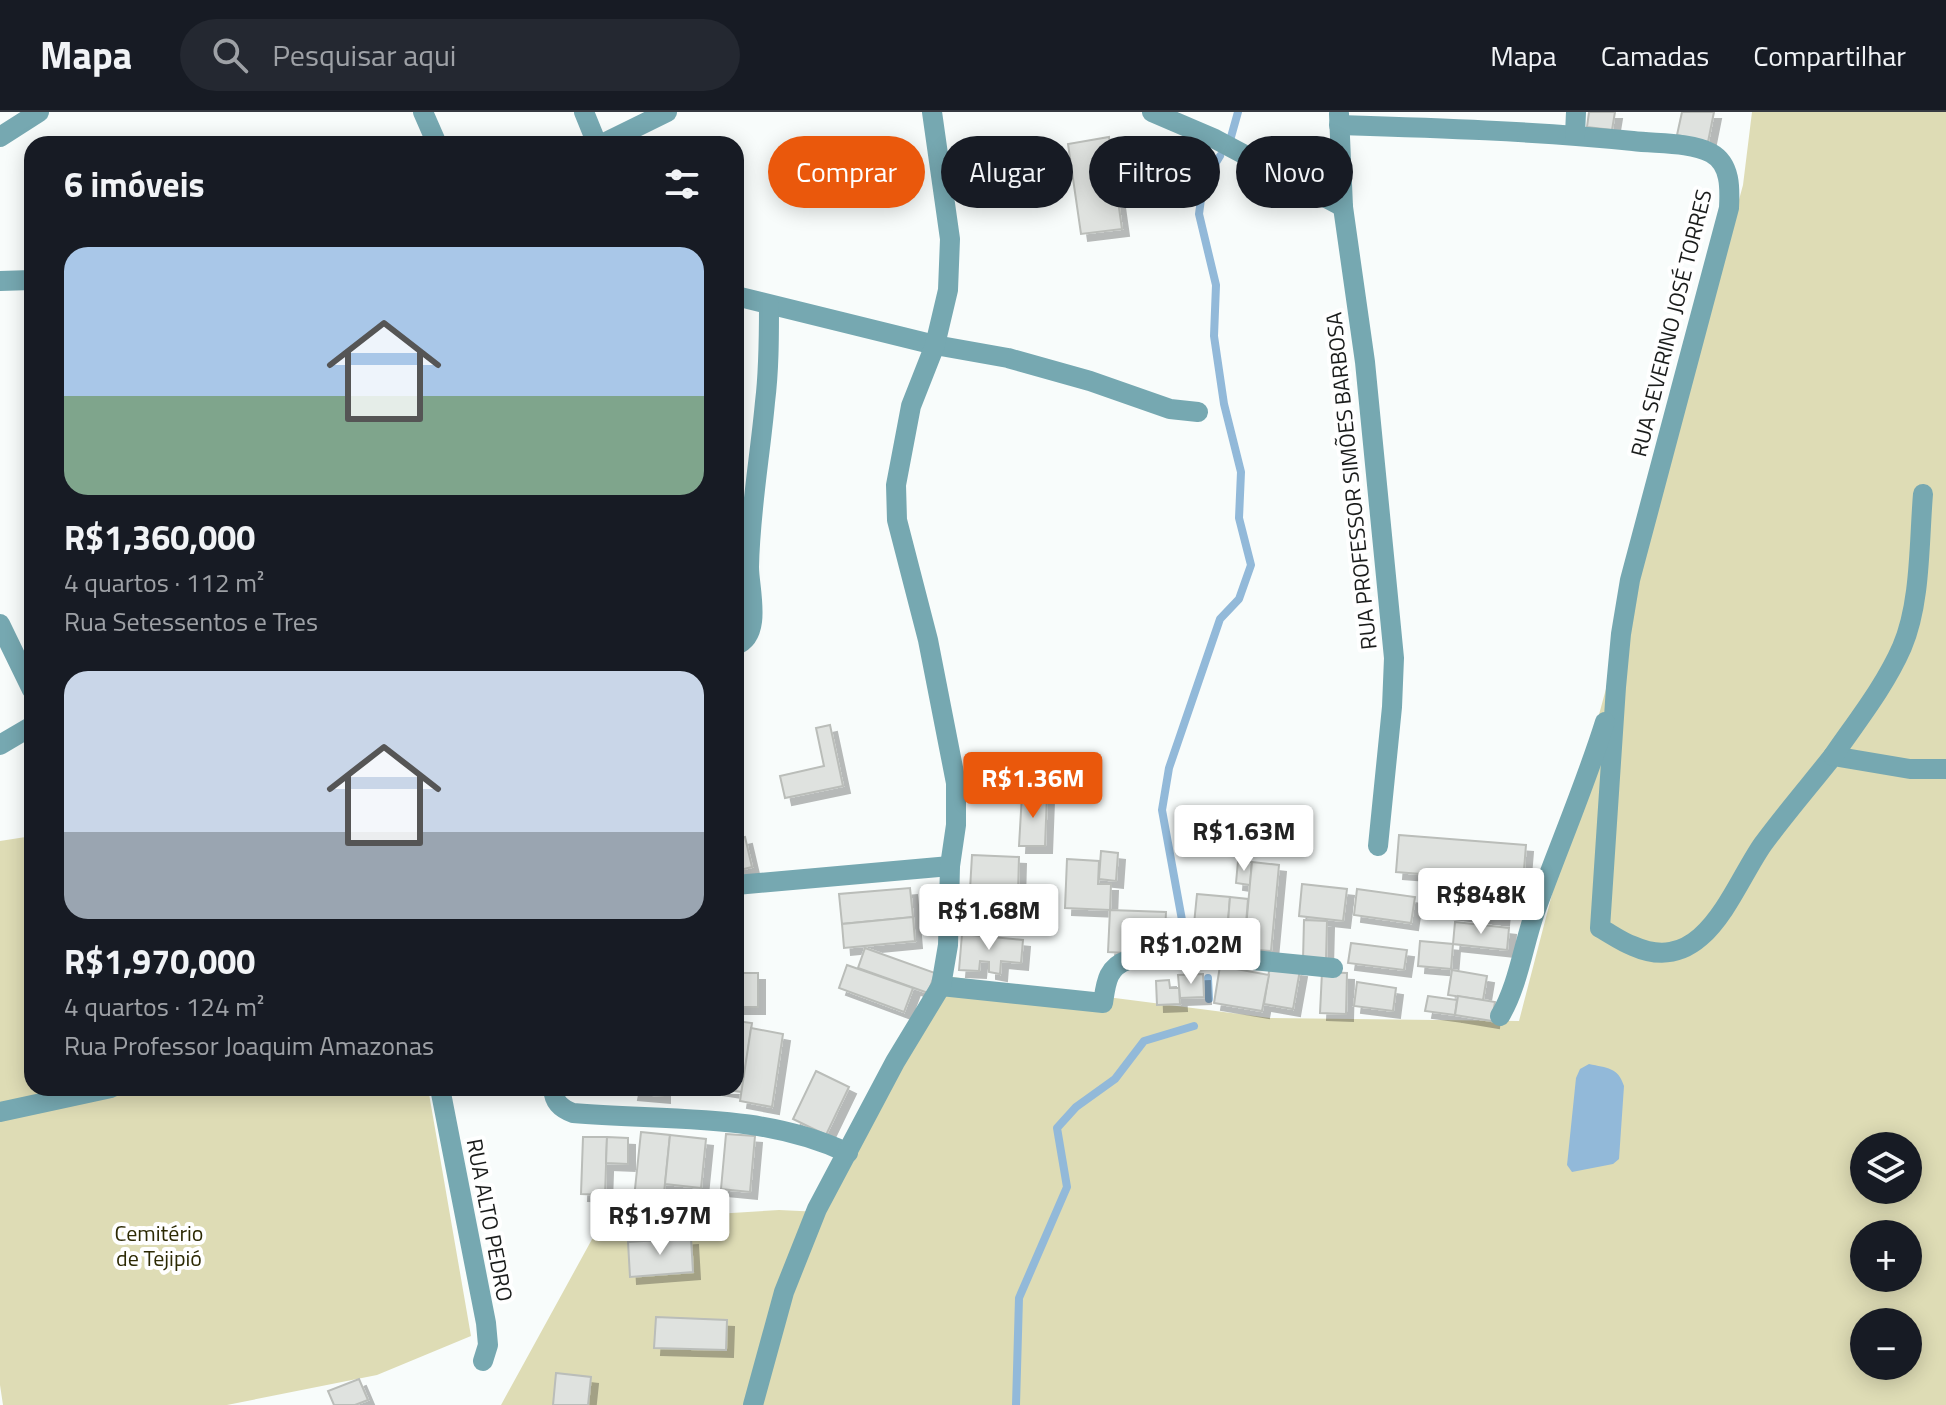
<!DOCTYPE html>
<html lang="pt">
<meta charset="utf-8">
<style>
body{margin:0;font-family:"Titillium Web",sans-serif;background:#242831;color:#f1f3f6;height:100vh;display:flex;flex-direction:column;font-size:30px;white-space:nowrap}
*{box-sizing:border-box;margin:0}
p{font-size:26px;color:#9ea1a6}
.icon{flex:none;width:44px;height:44px;fill:none;stroke:currentColor;stroke-width:2;stroke-linecap:round;stroke-linejoin:round}
.map{position:relative;flex:1;overflow:hidden}
.panel{position:absolute;left:24px;top:24px;width:720px;height:960px;display:flex;flex-direction:column;background:#171b24;border-radius:24px;box-shadow:0 4px 20px #0003}
.panel>*{flex:none}
.guide{position:absolute;left:768px;top:24px;width:760px;height:72px;display:flex;gap:16px}
.fabs{position:absolute;left:1850px;top:1020px;display:grid;gap:16px}
.fabs a{display:grid;place-items:center;width:72px;height:72px;border-radius:50%;background:#171b24;box-shadow:0 4px 20px #0003;font-size:40px}
.price{position:absolute;translate:-50% -68px;padding:0 18px;border-radius:8px;background:#fff;color:#222;font-size:26px;line-height:52px;filter:drop-shadow(0 2px 4px #0008)}
.price::after{content:'';position:absolute;left:50%;top:48px;width:24px;height:18px;margin-left:-12px;background:inherit;clip-path:polygon(0 0,100% 0,50% 100%)}
.price.active{background:#ea580c;color:#fff}
ul{padding:0;list-style:none}
li{display:grid;align-content:center;gap:16px;height:424px;padding:0 40px}
li span{display:grid;place-items:center;height:248px;border-radius:24px;color:#555}
li>.icon{margin-inline-start:auto}
span .icon{width:144px;height:144px;fill:#fffc;stroke-width:1}
li b{font-size:34px}
h2{display:flex;justify-content:space-between;align-items:center;height:96px;padding:0 40px;font-size:34px}
.tag{padding:0 28px;border-radius:36px;background:#171b24;box-shadow:0 4px 20px #0003;font-size:28px;line-height:72px}
.tag.active{background:#ea580c;color:#fff}
header{display:flex;align-items:center;gap:48px;box-sizing:border-box;height:112px;padding:0 40px;background:#171b24;border-bottom:2px solid #363941}
header strong{font-size:38px}
nav{display:flex;gap:44px;margin-inline-start:auto;font-size:28px}
.search{width:560px;height:72px;background:#242831;display:flex;align-items:center;gap:20px;box-sizing:border-box;padding:0 28px;border-radius:44px;color:#9ea1a6;font-size:30px}
.map>svg:first-child{display:block}
</style>
<header>
<strong>Mapa</strong>
<div class="search"><svg class="icon" aria-label="search" viewBox="0 0 24 24"><circle cx="10" cy="10" r="6"/><path d="M15 15l6 6"/></svg>Pesquisar aqui</div>
<nav><a>Mapa</a><a>Camadas</a><a>Compartilhar</a></nav>
</header>
<div class="map">
<svg width="1946" height="1293" viewBox="0 0 1946 1293">
<defs>
<filter id="shadow"><feDropShadow dx="7" dy="7" stdDeviation="0" flood-color="#0004"/></filter>
</defs>
<rect width="100%" height="100%" fill="#f8fcfb"/>
<g fill="#dedcb5" fill-rule="evenodd">
<path d="M1752 0H1946V1293H501L602 1109 779 1098 821 1100 953 865 1270 906 1519 909 1594 621 1743 73ZM1864 1034H1908V1078H1864ZM1864 1122H1908V1166H1864ZM1864 1210H1908V1254H1864Z"/>
<polygon points="32,724 32,976 428,976 471,1224 377,1263 227,1293 3,1293 0,1273 0,729"/>
</g>
<path fill="#92b9d9" d="M1589 952C1607 956 1618 955 1624 974L1619 1047 1613 1052 1572 1060 1567 1053 1576 966 1580 957Z"/>
<g fill="none" stroke-linecap="round" stroke-linejoin="round">
<g stroke="#92b9d9" stroke-width="8">
<polyline points="1231,25 1238,0"/>
<polyline points="1186,830 1162,698 1169,656 1220,507 1239,487 1251,453 1239,406 1241,360 1224,292 1214,224 1216,173 1199,102 1203,72 1220,44"/>
<polyline points="1208,866 1209,887"/>
<polyline points="1016,1293 1019,1186 1067,1075 1057,1016 1076,995 1115,967 1144,929 1194,914"/>
</g>
</g>
<g fill="#dfe2df" stroke="#babdb9" stroke-width="2" filter="url(#shadow)">
<polygon points="1589,0 1615,0 1612,18 1587,15"/>
<polygon points="1682,0 1714,0 1708,30 1677,23"/>
<polygon points="1109,25 1122,117 1081,122 1068,32"/>
<polygon points="830,613 843,674 785,686 780,664 824,654 816,616"/>
<polygon points="1022,682 1047,683 1045,734 1019,734"/>
<polygon points="1399,723 1526,733 1523,770 1396,760"/>
<polygon points="745,725 752,755 736,759 736,727"/>
<polygon points="1101,739 1118,741 1116,769 1099,767"/>
<polygon points="972,743 1019,745 1018,780 970,778"/>
<polygon points="1067,747 1099,749 1098,772 1111,772 1110,798 1065,796"/>
<polygon points="1238,749 1252,750 1250,773 1236,771"/>
<polygon points="1252,750 1279,753 1271,839 1244,837"/>
<polygon points="1302,772 1347,777 1343,809 1299,804"/>
<polygon points="910,776 913,805 842,812 839,782"/>
<polygon points="1357,777 1415,785 1411,811 1354,803"/>
<polygon points="977,779 1005,780 1004,792 1015,793 1014,813 967,811 967,795 977,796"/>
<polygon points="1447,780 1504,786 1502,807 1445,800"/>
<polygon points="1197,782 1230,785 1226,835 1192,832"/>
<polygon points="1230,785 1248,787 1244,837 1226,835"/>
<polygon points="1110,798 1166,800 1164,843 1108,840"/>
<polygon points="913,805 915,829 844,836 842,812"/>
<polygon points="1304,808 1327,809 1326,848 1303,848"/>
<polygon points="1455,810 1509,816 1507,838 1453,832"/>
<polygon points="962,822 1023,828 1021,851 1001,849 1000,862 989,860 989,850 980,849 979,859 959,858"/>
<polygon points="1420,829 1453,832 1451,857 1418,854"/>
<polygon points="1351,831 1407,838 1404,858 1348,851"/>
<polygon points="865,836 935,861 928,881 858,856"/>
<polygon points="847,853 913,876 904,900 839,876"/>
<polygon points="1270,853 1300,858 1293,897 1264,892"/>
<polygon points="1220,854 1269,863 1262,899 1214,891"/>
<polygon points="1452,858 1487,864 1483,888 1448,883"/>
<polygon points="1322,860 1347,861 1346,902 1320,901"/>
<rect x="736" y="861" width="22" height="34"/>
<polygon points="1203,862 1204,885 1180,886 1178,863"/>
<polygon points="1169,868 1170,876 1179,876 1180,892 1157,893 1156,869"/>
<polygon points="1357,870 1396,876 1393,899 1354,894"/>
<polygon points="1428,884 1457,888 1455,903 1425,899"/>
<polygon points="1458,884 1495,890 1492,909 1455,903"/>
<polygon points="736,909 752,911 742,980 715,976 736,976"/>
<polygon points="751,916 783,922 772,995 740,989"/>
<polygon points="816,959 849,975 826,1023 793,1007"/>
<polygon points="632,976 663,976 663,984 631,981"/>
<polygon points="641,1020 670,1023 662,1100 633,1096"/>
<polygon points="726,1022 755,1024 750,1080 721,1077"/>
<polygon points="670,1023 706,1027 701,1076 665,1072"/>
<polygon points="583,1025 607,1025 605,1083 581,1082"/>
<polygon points="607,1025 628,1026 628,1052 606,1051"/>
<polygon points="691,1126 693,1160 630,1165 628,1130"/>
<polygon points="656,1205 727,1208 726,1238 654,1236"/>
<polygon points="556,1261 591,1265 588,1293 553,1293"/>
<polygon points="359,1267 368,1288 355,1293 334,1293 328,1279"/>
</g>
<g fill="none" stroke-linecap="round" stroke-linejoin="round">
<g stroke="#76a8b1" stroke-width="20">
<polyline points="423,0 437,32"/>
<polyline points="584,0 597,32"/>
<polyline points="1152,0 1215,27 1343,95"/>
<polyline points="1339,2 1343,95 1365,250 1394,546 1392,595 1378,734"/>
<path d="M1339 13C1437 16 1535 19 1633 29 1657 32 1690 30 1711 41 1731 52 1730 77 1729 96L1630 468 1621 522 1616 575 1600 816C1611 822 1622 830 1633 834 1705 866 1732 776 1763 732 1785 702 1810 673 1833 644L1910 657H1946"/>
<polyline points="1575,23 1576,0"/>
<polyline points="0,25 39,0"/>
<polyline points="602,32 667,0"/>
<polyline points="0,169 32,168"/>
<polyline points="736,184 935,233 1008,246 1090,269 1170,297 1198,300"/>
<polyline points="0,512 32,578"/>
<path d="M736 533C763 523 749 477 749 455 750 399 760 345 765 290 769 258 769 226 769 193"/>
<polyline points="0,633 32,614"/>
<path d="M1833 644C1857 609 1885 574 1902 535 1921 491 1919 429 1923 382"/>
<polyline points="736,773 950,754"/>
<path d="M941 874 1103 891C1106 871 1107 855 1128 848L1243 847 1333 856"/>
<path d="M1500 904C1518 874 1523 834 1535 800 1558 736 1585 674 1605 610"/>
<polyline points="440,976 486,1211 488,1233 483,1249"/>
<path d="M553 976C554 990 560 996 573 1001 666 1009 762 1000 848 1041"/>
<polyline points="0,1000 111,976"/>
<polyline points="753,1293 784,1180 817,1097 895,950 941,874 948,833 950,754 956,713 956,671 928,528 897,408 896,373 911,294 935,233 948,178 950,127 932,0"/>
</g>
</g>
<g text-anchor="middle" dominant-baseline="central" stroke-width="8" stroke-linejoin="round" paint-order="stroke">
<g font-size="22" fill="#1a1c1b" stroke="#fff">
<text transform="translate(1671 211) rotate(-76)">RUA SEVERINO JOSÉ TORRES</text>
<text transform="translate(1351 369) rotate(-96)">RUA PROFESSOR SIMÕES BARBOSA</text>
<text transform="translate(490 1108) rotate(79)">RUA ALTO PEDRO</text>
</g>
<g font-size="22" fill="#2d2a04" stroke="#fff">
<text x="159" y="1121">Cemitério<tspan x="159" dy="25">de Tejipió</tspan></text>
</g>
</g>
</svg>
<div class="fabs">
<a><svg class="icon" aria-label="layers" viewBox="0 0 24 24"><path d="M12 4l9 5-9 5-9-5zM3 14l9 5 9-5"/></svg></a>
<a>+</a>
<a>−</a>
</div>
<b class="price active" style="left:1033px;top:708px">R$1.36M</b>
<b class="price" style="left:1244px;top:761px">R$1.63M</b>
<b class="price" style="left:1481px;top:824px">R$848K</b>
<b class="price" style="left:989px;top:840px">R$1.68M</b>
<b class="price" style="left:1191px;top:874px">R$1.02M</b>
<b class="price" style="left:660px;top:1145px">R$1.97M</b>
<div class="guide">
<a class="tag active">Comprar</a>
<a class="tag">Alugar</a>
<a class="tag">Filtros</a>
<a class="tag">Novo</a>
</div>
<section class="panel">
<h2>6 imóveis<svg class="icon" aria-label="filters" viewBox="0 0 24 24"><path d="M4 7h16M4 17h16"/><circle cx="9" cy="7" r="2"/><circle cx="15" cy="17" r="2"/></svg></h2>
<ul>
<li><span style="background:linear-gradient(#a9c7e8 60%,#7fa58c 0)"><svg class="icon" aria-label="home" viewBox="0 0 24 24"><path d="M3 11l9-7 9 7M6 9v11h12V9"/></svg></span><div><b>R$1,360,000</b><p>4 quartos · 112 m²</p><p>Rua Setessentos e Tres</p></div></li>
<li><span style="background:linear-gradient(#c9d6e8 65%,#9aa5b1 0)"><svg class="icon" aria-label="home" viewBox="0 0 24 24"><path d="M3 11l9-7 9 7M6 9v11h12V9"/></svg></span><div><b>R$1,970,000</b><p>4 quartos · 124 m²</p><p>Rua Professor Joaquim Amazonas</p></div></li>
</ul>
</section>
</div>
